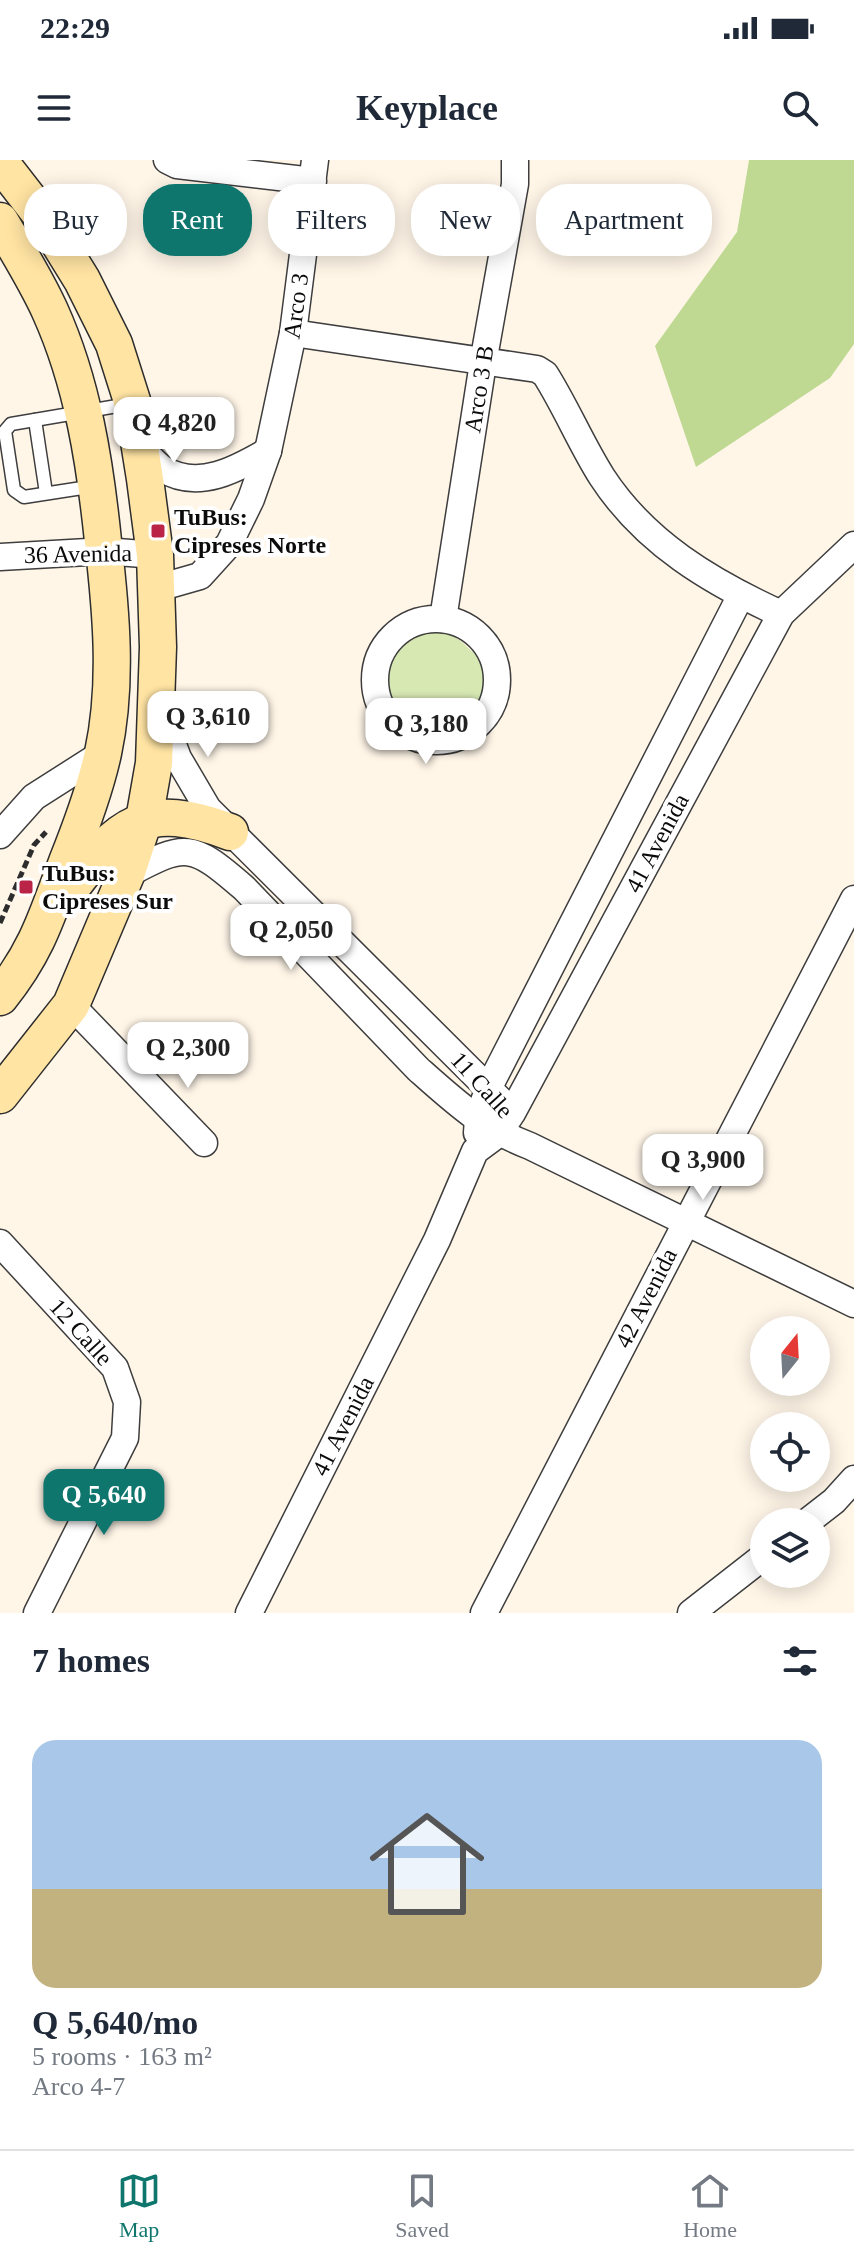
<!DOCTYPE html>
<meta charset="utf-8">
<style>
body{margin:0;font-family:"Times New Roman",serif;background:#f2f2f3;color:#1f2937;height:100vh;display:flex;flex-direction:column;font-size:30px;white-space:nowrap}
*{box-sizing:border-box;margin:0}
p{font-size:26px;color:#747a83}
.icon{flex:none;width:44px;height:44px;fill:none;stroke:currentColor;stroke-width:2;stroke-linecap:round;stroke-linejoin:round}
.map{position:relative;height:1453px;overflow:hidden}
.drawer{display:flex;flex-direction:column;background:#fff;flex:1}
.drawer>*{flex:none}
.hud{position:absolute;left:24px;top:24px;width:806px;height:72px;display:flex;gap:16px}
.needle{width:52px;rotate:18deg}
.controls{position:absolute;left:750px;top:1156px;display:grid;gap:16px}
.controls a{display:grid;place-items:center;width:80px;height:80px;border-radius:50%;background:#fff;box-shadow:0 4px 20px #0003;font-size:40px}
.price{position:absolute;translate:-50% -68px;padding:0 18px;border-radius:16px;background:#fff;color:#222;font-size:26px;line-height:52px;filter:drop-shadow(0 2px 4px #0008)}
.price::after{content:'';position:absolute;left:50%;top:48px;width:24px;height:18px;margin-left:-12px;background:inherit;clip-path:polygon(0 0,100% 0,50% 100%)}
.price.on{background:#0f766e;color:#fff}
ul{padding:0;list-style:none}
li{display:grid;align-content:center;gap:16px;height:424px;padding:0 32px}
li span{display:grid;place-items:center;height:248px;border-radius:24px;color:#555}
li>.icon{margin-inline-start:auto}
span .icon{width:144px;height:144px;fill:#fffc;stroke-width:1}
li b{font-size:34px}
h2{display:flex;justify-content:space-between;align-items:center;height:96px;padding:0 32px;font-size:34px}
.pill{padding:0 28px;border-radius:32px;background:#fff;box-shadow:0 4px 20px #0003;font-size:28px;line-height:72px}
.pill.on{background:#0f766e;color:#fff}
.status{display:flex;justify-content:space-between;align-items:center;height:56px;padding:0 40px;background:#fff;direction:ltr}
.status svg{height:22px;fill:currentColor}
header{display:flex;justify-content:space-between;align-items:center;height:104px;padding:0 32px;background:#fff;font-size:36px;font-weight:700}
.tabs{display:flex;justify-content:space-around;align-items:center;height:112px;border-top:2px solid #e0e1e3;background:#fff;font-size:22px;color:#747a83}
.tabs a{display:grid;justify-items:center;gap:4px}
.tabs .on{color:#0f766e}
.map>svg:first-child{display:block}
</style>
<div class="status"><b>22:29</b><svg viewBox="0 0 49 12"><path d="M0 12V9h3v3zM5 12V6h3v6zM10 12V3h3v9zM15 12V0h3v12zM26 1h20v11H26zM47 4h2v5h-2z"/></svg></div>
<header><svg class="icon" aria-label="menu" viewBox="0 0 24 24"><path d="M4 6h16M4 12h16M4 18h16"/></svg>Keyplace<svg class="icon" aria-label="search" viewBox="0 0 24 24"><circle cx="10" cy="10" r="6"/><path d="M15 15l6 6"/></svg></header>
<div class="map">
<svg width="854" height="1453" viewBox="0 0 854 1453">
<rect width="100%" height="100%" fill="#fff6e8"/>
<path fill="#d8e8b3" d="M423 468 444 469 462 482 481 500 485 517 482 542 471 555 439 569C395 555 385 546 386 500L410 472Z"/>
<polygon fill="#bfd993" points="749,0 854,0 854,184 830,218 696,307 655,186 737,72"/>
<g fill="none" stroke-linecap="round" stroke-linejoin="round">
<g stroke="#3e3e3e" stroke-width="15">
<g id="service">
<polyline points="35,260 46,333"/>
<polyline points="95,326 24,337 14,330 5,271 11,264 129,244"/>
</g>
</g>
<g stroke="#3e3e3e" stroke-width="29">
<g id="minor">
<polyline points="167,0 177,5 313,21"/>
<path d="M293 173 537 209 545 214C566 247 581 284 602 317 645 383 711 422 781 454"/>
<path d="M140 286C147 294 154 303 163 309 198 331 237 309 268 291"/>
<polyline points="0,397 105,391 155,395"/>
<polyline points="158,428 200,416 229,384 251,339 268,291 293,173 315,0"/>
<circle cx="436" cy="520" r="61"/>
<polyline points="443,459 483,203 515,24 515,0"/>
<polyline points="160,551 178,598 208,649 500,940"/>
<polyline points="0,675 34,637 103,593"/>
<path d="M126 715C186 682 192 683 244 728L418 909C455 942 483 968 530 986L854 1144"/>
<polyline points="71,845 204,983"/>
<polyline points="477,973 478,959 489,927 741,435"/>
<polyline points="0,1083 115,1208 127,1242 125,1278 37,1453"/>
<polyline points="807,1362 834,1341 854,1319"/>
<polyline points="249,1453 437,1080 475,991 498,974 512,953 781,454 854,385"/>
<polyline points="484,1453 854,739"/>
<polyline points="691,1453 764,1396"/>
</g>
</g>
<g stroke="#2d2d2d" stroke-width="39">
<g id="secondary">
<polyline points="0,2 45,60 82,120 114,184 133,244 145,319 155,395 158,487 154,603 144,660 126,715 71,845 0,935"/>
<path d="M0 61C17 90 36 120 50 151 83 224 95 303 103 381 111 450 118 524 103 593 95 630 81 667 67 702 47 756 37 791 0 837"/>
<path d="M69 731C119 663 146 640 230 672"/>
</g>
</g>
<polyline stroke="#2d2d2d" stroke-width="5" stroke-dasharray="8 4" stroke-linecap="butt" points="0,763 34,685 46,672"/>
<use href="#service" stroke="#fff" stroke-width="12"/>
<use href="#minor" stroke="#fff" stroke-width="26"/>
<use href="#secondary" stroke="#ffe4a3" stroke-width="36"/>
</g>
<g fill="#b92447" stroke="#fff" stroke-width="3">
<rect x="150" y="363" width="16" height="16" rx="4"/>
<rect x="18" y="719" width="16" height="16" rx="4"/>
</g>
<g text-anchor="middle" dominant-baseline="central" stroke-width="8" stroke-linejoin="round" paint-order="stroke">
<g font-size="24" fill="#0b0b0b" stroke="#fff">
<text transform="translate(296 146) rotate(-82)">Arco 3</text>
<text transform="translate(479 229) rotate(-81)">Arco 3 B</text>
<text transform="translate(78 394) rotate(-1)">36 Avenida</text>
<text transform="translate(657 683) rotate(-62)">41 Avenida</text>
<text transform="translate(482 925) rotate(48)">11 Calle</text>
<text transform="translate(646 1138) rotate(-63)">42 Avenida</text>
<text transform="translate(81 1172) rotate(48)">12 Calle</text>
<text transform="translate(343 1266) rotate(-63)">41 Avenida</text>
</g>
<g font-size="24" font-weight="bold" fill="#0b0b0b" stroke="#fff" text-anchor="start">
<text x="174" y="357">TuBus:<tspan x="174" dy="28">Cipreses Norte</tspan></text>
<text x="42" y="713">TuBus:<tspan x="42" dy="28">Cipreses Sur</tspan></text>
</g>
</g>
</svg>
<div class="controls">
<a><svg class="needle" viewBox="-14 -14 28 28"><path d="M0-13l5 13h-10z" fill="#e53935"/><path d="M0 13l5-13h-10z" fill="#747a83"/></svg></a>
<a><svg class="icon" aria-label="locate" viewBox="0 0 24 24"><circle cx="12" cy="12" r="6"/><path d="M12 2v4M12 18v4M2 12h4M18 12h4"/></svg></a>
<a><svg class="icon" aria-label="layers" viewBox="0 0 24 24"><path d="M12 4l9 5-9 5-9-5zM3 14l9 5 9-5"/></svg></a>
</div>
<b class="price" style="left:174px;top:305px">Q 4,820</b>
<b class="price" style="left:208px;top:599px">Q 3,610</b>
<b class="price" style="left:426px;top:606px">Q 3,180</b>
<b class="price" style="left:291px;top:812px">Q 2,050</b>
<b class="price" style="left:188px;top:930px">Q 2,300</b>
<b class="price" style="left:703px;top:1042px">Q 3,900</b>
<b class="price on" style="left:104px;top:1377px">Q 5,640</b>
<div class="hud">
<a class="pill">Buy</a>
<a class="pill on">Rent</a>
<a class="pill">Filters</a>
<a class="pill">New</a>
<a class="pill">Apartment</a>
</div>
</div>
<section class="drawer">
<h2>7 homes<svg class="icon" aria-label="filters" viewBox="0 0 24 24"><path d="M4 7h16M4 17h16"/><circle cx="9" cy="7" r="2"/><circle cx="15" cy="17" r="2"/></svg></h2>
<ul>
<li><span style="background:linear-gradient(#a9c7e8 60%,#c2b280 0)"><svg class="icon" aria-label="home" viewBox="0 0 24 24"><path d="M3 11l9-7 9 7M6 9v11h12V9"/></svg></span><div><b>Q 5,640/mo</b><p>5 rooms · 163 m²</p><p>Arco 4-7</p></div></li>
</ul>
</section>
<nav class="tabs">
<a class="on"><svg class="icon" aria-label="map" viewBox="0 0 24 24"><path d="M3 6l6-2 6 2 6-2v14l-6 2-6-2-6 2zM9 4v14M15 6v14"/></svg>Map</a>
<a><svg class="icon" aria-label="saved" viewBox="0 0 24 24"><path d="M7 4h10v16l-5-4-5 4z"/></svg>Saved</a>
<a><svg class="icon" aria-label="home" viewBox="0 0 24 24"><path d="M3 11l9-7 9 7M6 9v11h12V9"/></svg>Home</a>
</nav>
